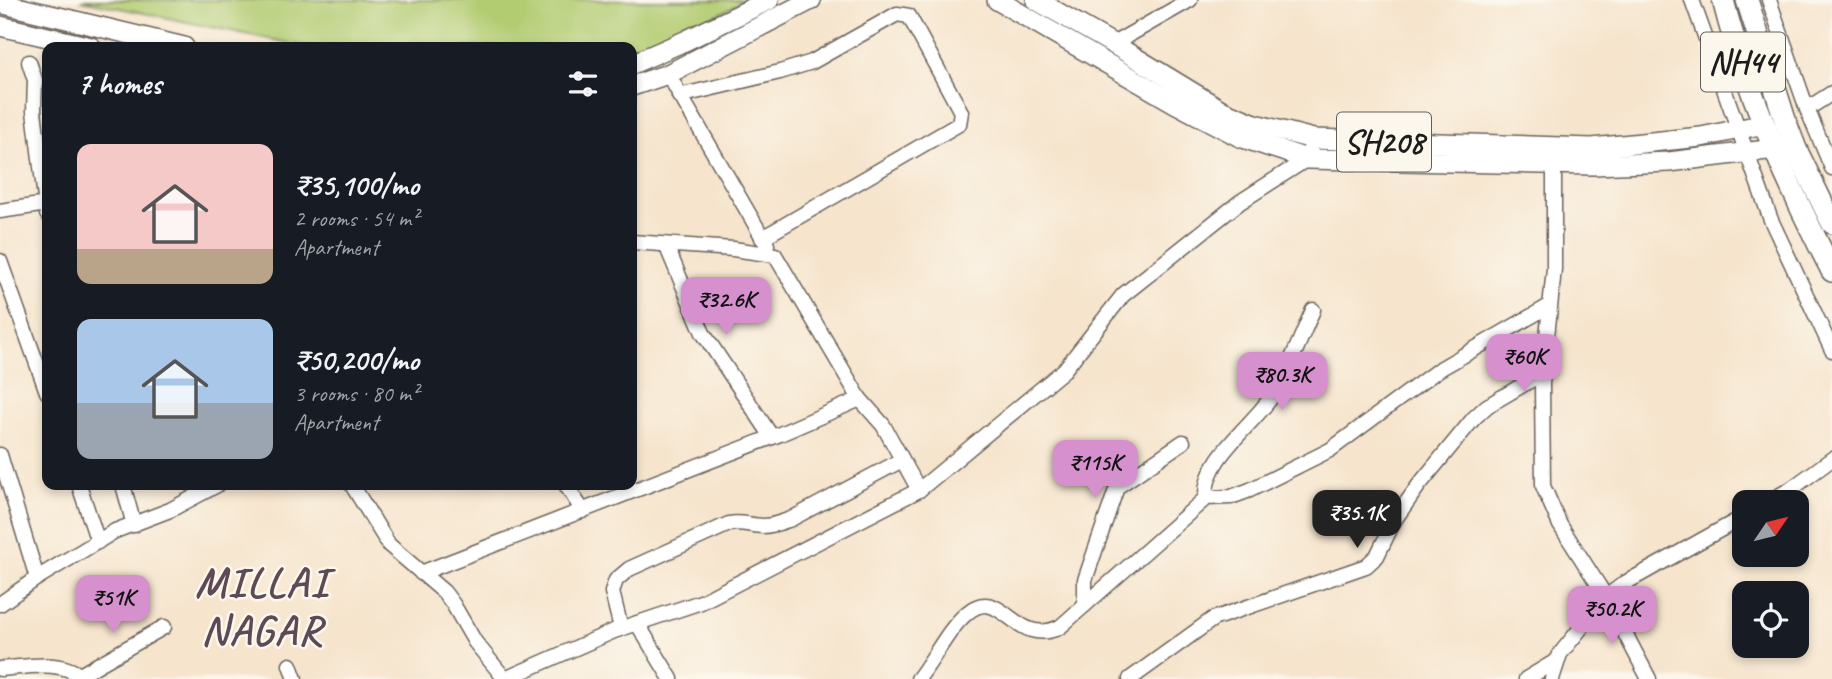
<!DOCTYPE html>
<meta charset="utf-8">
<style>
body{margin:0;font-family:Caveat,sans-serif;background:#20242c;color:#f1f3f6;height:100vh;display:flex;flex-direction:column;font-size:26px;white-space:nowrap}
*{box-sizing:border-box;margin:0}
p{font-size:23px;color:#9ea1a6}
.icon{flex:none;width:38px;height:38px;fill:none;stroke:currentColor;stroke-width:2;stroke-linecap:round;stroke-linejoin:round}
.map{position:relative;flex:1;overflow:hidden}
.panel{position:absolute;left:42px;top:42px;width:595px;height:448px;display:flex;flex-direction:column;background:#171b24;border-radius:14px;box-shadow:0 4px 10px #0003}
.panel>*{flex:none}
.needle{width:46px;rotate:55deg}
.fabs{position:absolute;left:1732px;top:490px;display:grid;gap:14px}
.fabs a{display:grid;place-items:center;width:77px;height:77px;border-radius:14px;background:#171b24;box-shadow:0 4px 10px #0003;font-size:35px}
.price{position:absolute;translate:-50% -60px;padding:0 16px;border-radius:14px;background:#d690ce;color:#111;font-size:23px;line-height:46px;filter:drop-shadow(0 2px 4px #0008)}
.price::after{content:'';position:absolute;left:50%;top:42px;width:21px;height:16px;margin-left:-10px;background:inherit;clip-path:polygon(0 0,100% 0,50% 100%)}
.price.selected{background:#222;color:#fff}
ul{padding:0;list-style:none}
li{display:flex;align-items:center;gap:21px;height:175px;padding:0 35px}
li span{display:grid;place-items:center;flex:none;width:196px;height:140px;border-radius:14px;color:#555}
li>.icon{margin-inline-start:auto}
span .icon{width:84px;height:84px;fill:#fffc;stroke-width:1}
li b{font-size:30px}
h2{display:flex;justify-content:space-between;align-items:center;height:84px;padding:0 35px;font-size:30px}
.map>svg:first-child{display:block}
</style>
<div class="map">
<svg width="1832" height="679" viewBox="0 0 1832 679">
<rect width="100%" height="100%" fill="#fbf7ec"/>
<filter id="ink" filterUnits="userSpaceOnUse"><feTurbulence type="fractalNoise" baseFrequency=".0143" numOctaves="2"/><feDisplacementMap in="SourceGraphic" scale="14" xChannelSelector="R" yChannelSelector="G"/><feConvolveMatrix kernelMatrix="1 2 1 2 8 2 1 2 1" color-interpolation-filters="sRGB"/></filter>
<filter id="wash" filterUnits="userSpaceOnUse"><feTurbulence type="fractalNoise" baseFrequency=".00686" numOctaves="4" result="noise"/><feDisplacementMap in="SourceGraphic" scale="28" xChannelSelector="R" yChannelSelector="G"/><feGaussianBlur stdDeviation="1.57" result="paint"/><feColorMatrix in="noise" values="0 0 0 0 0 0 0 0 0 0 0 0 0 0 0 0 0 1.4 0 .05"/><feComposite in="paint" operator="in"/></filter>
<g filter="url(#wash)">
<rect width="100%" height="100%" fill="#f6e4cc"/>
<polygon fill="#b2cc72" stroke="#677447" stroke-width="2" points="81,0 745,0 655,49 632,53 632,47 308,47"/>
</g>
<g filter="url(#ink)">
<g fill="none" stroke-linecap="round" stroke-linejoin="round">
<g stroke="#68625a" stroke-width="17">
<g id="minor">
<polyline points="1692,0 1771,220 1832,350"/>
<polyline points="1769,0 1807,109 1832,168"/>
<polyline points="1113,44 1190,0"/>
<polyline points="29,62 35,80 34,111 47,214"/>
<polyline points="668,74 767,245"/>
<polyline points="679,96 780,72 812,62 897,14 909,16 961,112 959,124 762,238"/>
<polyline points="1807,109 1832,93"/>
<polyline points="1554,164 1554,269 1542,384 1543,486 1560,525 1606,597 1649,679"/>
<polyline points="0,211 47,204"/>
<polyline points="632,242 733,249 775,255 860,399 883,425 919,490 1064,370 1123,295 1240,202 1307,159 1313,139"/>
<polyline points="666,245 703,333 772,437"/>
<polyline points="0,261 47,392"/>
<polyline points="0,455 37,578"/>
<polyline points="79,485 98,542"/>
<polyline points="123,485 134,525"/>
<polyline points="352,485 389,545 444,592 453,604 475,642 505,679 614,631 701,602 919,490"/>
<polyline points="566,485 583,511"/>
<path d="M1206 498C1203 457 1254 426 1274 393 1290 367 1301 337 1313 310"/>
<polyline points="1768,502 1791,489 1832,459"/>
<polyline points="421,573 780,434 860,399"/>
<polyline points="0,604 37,578 115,531 170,510 217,485"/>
<polyline points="1085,605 1085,580 1117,487 1183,442"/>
<polyline points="637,623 671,679"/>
<path d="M621 628 612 592 616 580 629 569 729 524C742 521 750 526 763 526 773 526 782 522 791 519L902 460"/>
<polyline points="290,665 295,679"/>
<path d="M0 669C26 667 63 658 84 679"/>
<polyline points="80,675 164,627"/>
<path d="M918 679C934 659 948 629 967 613 1002 583 1014 649 1060 627L1206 498 1231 497 1250 490 1330 450 1438 370 1549 306"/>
<polyline points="1130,679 1213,619 1366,566 1377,556 1395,519 1419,485 1474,418 1487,406 1543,373"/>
<polyline points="1526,679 1556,661"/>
<polyline points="1552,679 1560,654 1606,597 1625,583 1745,516"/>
</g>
</g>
<g stroke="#68625a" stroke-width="22">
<g id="major">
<polyline points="997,0 1175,103 1240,137 1307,159 1593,165 1669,162 1775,149"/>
<polyline points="1036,0 1113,44 1223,111 1255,124 1313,139 1592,148 1701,137 1765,124"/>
<polyline points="0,3 184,47"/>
<polyline points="0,26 91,47"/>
<polyline points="632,64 687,40 769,0"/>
<polyline points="632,86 668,74 811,0"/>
</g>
</g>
<g stroke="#68625a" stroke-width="24">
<g id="highway">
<path d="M1723 0C1746 91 1789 188 1832 271"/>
<polyline points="1747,0 1786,123 1796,149 1832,223"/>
</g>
</g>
<use href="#minor" stroke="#fff" stroke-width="14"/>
<use href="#major" stroke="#fff" stroke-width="19"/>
<use href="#highway" stroke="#fff" stroke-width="21"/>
</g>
</g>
<g text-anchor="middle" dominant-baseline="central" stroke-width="5" stroke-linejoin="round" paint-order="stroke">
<g fill="#fbf7ec" stroke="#5f5e5a" stroke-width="2">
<rect x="1701" y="32.5" width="84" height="59" rx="5"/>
<rect x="1337" y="112.5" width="94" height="59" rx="5"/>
</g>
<g font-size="33" font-weight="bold" fill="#1c1c1c">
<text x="1743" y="62">NH44</text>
<text x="1384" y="142">SH208</text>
</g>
<g font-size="42" font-weight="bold" letter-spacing="2" fill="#5e4a55" stroke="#fbf7ec">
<text x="262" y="582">MILLAI<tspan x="262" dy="48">NAGAR</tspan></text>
</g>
</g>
</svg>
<div class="fabs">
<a><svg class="needle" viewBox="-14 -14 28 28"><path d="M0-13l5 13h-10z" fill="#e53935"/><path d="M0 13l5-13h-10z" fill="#9ea1a6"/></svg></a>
<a><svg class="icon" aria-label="locate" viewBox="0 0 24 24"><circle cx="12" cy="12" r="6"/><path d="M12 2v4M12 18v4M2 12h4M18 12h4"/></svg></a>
</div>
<b class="price" style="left:726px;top:337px">₹32.6K</b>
<b class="price" style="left:1524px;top:394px">₹60K</b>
<b class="price" style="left:1282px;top:412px">₹80.3K</b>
<b class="price" style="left:1095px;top:500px">₹115K</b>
<b class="price selected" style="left:1357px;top:550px">₹35.1K</b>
<b class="price" style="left:113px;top:635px">₹51K</b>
<b class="price" style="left:1612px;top:646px">₹50.2K</b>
<section class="panel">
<h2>7 homes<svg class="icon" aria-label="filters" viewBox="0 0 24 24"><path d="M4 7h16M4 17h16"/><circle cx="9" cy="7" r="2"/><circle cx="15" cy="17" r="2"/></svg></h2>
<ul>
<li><span style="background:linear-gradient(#f6c9c9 75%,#b9a48a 0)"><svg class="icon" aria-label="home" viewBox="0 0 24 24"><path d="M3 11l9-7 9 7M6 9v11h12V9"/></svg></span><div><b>₹35,100/mo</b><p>2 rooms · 54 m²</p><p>Apartment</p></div></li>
<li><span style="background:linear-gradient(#a9c7e8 60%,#9aa5b1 0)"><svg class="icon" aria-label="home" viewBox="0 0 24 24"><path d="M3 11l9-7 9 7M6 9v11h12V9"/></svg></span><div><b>₹50,200/mo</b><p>3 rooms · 80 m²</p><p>Apartment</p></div></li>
</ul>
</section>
</div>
